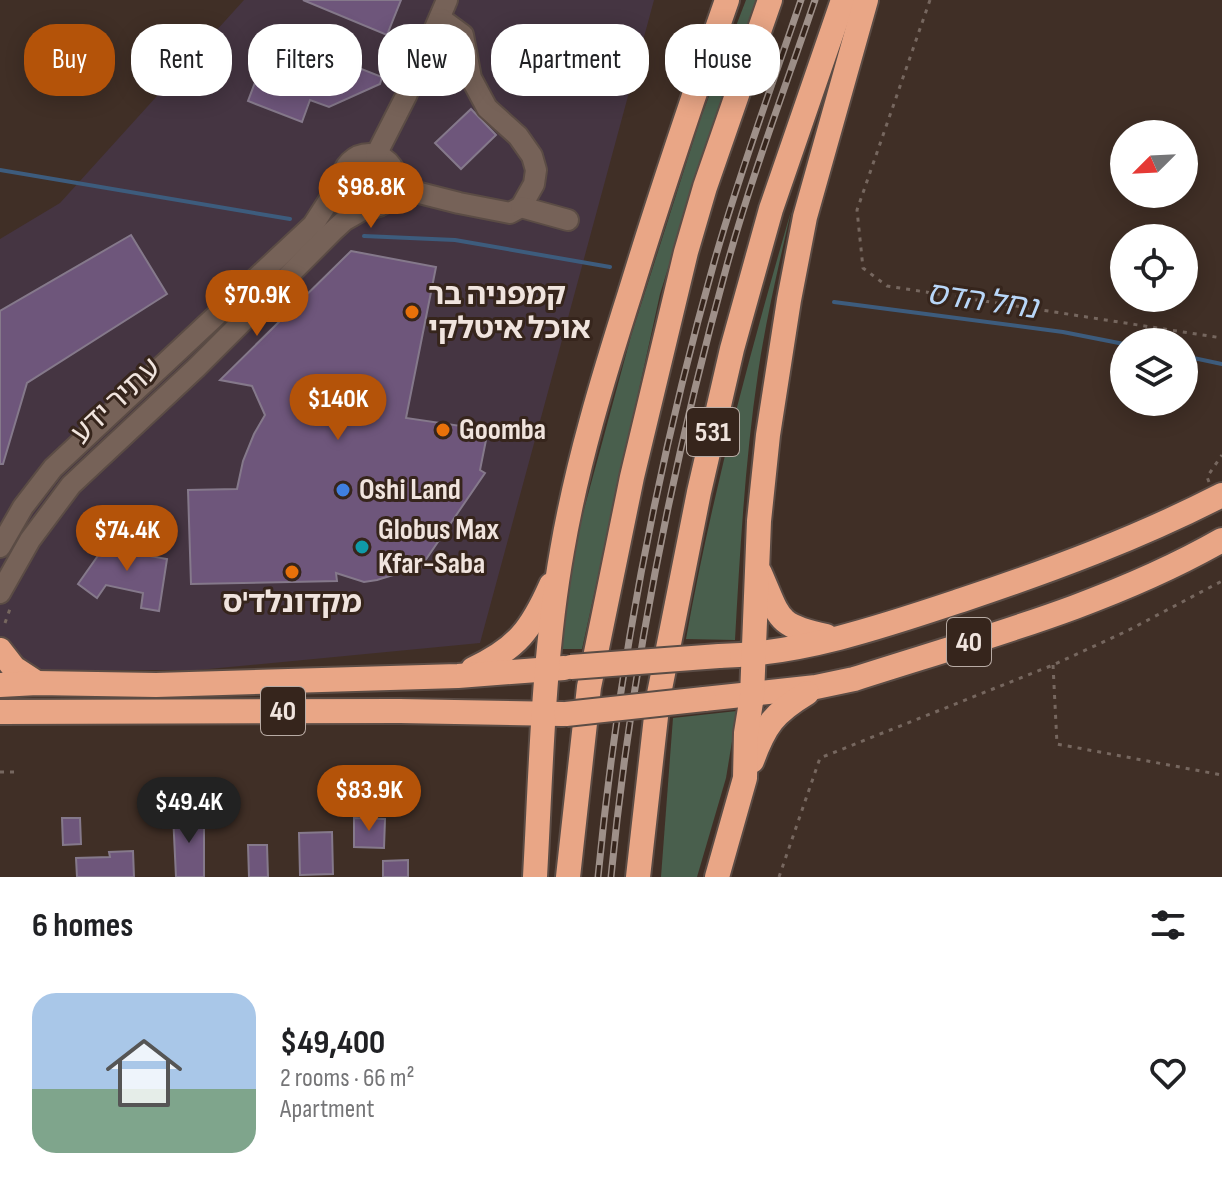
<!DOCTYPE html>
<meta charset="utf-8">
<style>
body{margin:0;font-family:"Sofia Sans Condensed","Noto Sans Hebrew",sans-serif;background:#f6f6f6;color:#202124;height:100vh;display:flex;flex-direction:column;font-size:30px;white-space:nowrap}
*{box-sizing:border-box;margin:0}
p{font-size:26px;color:#757577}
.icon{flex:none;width:44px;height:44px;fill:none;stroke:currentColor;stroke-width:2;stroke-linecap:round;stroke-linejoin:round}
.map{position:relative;height:877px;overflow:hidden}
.sheet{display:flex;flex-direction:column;background:#fff;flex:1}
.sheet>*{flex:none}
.banner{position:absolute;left:24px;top:24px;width:800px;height:72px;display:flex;gap:16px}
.needle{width:52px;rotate:246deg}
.tools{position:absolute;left:1110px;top:120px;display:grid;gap:16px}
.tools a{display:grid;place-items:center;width:88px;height:88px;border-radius:50%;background:#fff;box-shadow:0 4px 20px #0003;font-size:40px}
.price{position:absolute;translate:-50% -68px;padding:0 18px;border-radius:28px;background:#b45309;color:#fff;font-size:26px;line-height:52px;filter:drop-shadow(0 2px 4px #0008)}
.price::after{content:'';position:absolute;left:50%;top:48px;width:24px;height:18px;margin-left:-12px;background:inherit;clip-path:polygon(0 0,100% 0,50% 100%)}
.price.on{background:#222;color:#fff}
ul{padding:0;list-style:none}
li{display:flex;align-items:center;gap:24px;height:200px;padding:0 32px}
li span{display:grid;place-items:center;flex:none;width:224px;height:160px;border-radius:24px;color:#555}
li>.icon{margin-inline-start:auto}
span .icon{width:96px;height:96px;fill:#fffc;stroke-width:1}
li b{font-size:34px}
h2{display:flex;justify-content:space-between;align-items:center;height:96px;padding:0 32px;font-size:34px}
.chip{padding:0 28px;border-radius:32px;background:#fff;box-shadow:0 4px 20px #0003;font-size:28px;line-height:72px}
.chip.on{background:#b45309;color:#fff}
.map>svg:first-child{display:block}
</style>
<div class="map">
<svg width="1222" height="877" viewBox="0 0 1222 877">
<rect width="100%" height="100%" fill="#402f26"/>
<polygon fill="#453542" points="244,0 654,0 480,643 198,670 0,670 0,239 60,203"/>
<g fill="#495f4d">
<polygon points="746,0 756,0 714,121 660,294 582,649 559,649 576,539 631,336 701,117"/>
<path d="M791 211C779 265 766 318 758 373 745 461 740 551 735 640L686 639C712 494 750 353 791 211Z"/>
<polygon points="737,711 726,778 697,877 661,877 673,718"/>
</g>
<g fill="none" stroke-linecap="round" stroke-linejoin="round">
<g stroke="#3d5c7d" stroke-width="4">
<polyline points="0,170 290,219"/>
<polyline points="364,236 455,240 610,267"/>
<polyline points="834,302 1063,332 1124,344"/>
<polyline points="1184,356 1222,364"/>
</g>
</g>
<g fill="#6e567b" stroke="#85798b" stroke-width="2">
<polygon points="303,0 401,0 387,35"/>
<polygon points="271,40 319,58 321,53 382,77 380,84 329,107 310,100 302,122 248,101"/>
<polygon points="471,109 496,135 461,169 435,143"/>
<polygon points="131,235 167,294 27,383 3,464 0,464 0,311"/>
<polygon points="351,251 436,267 406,418 461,426 459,434 486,440 480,470 485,473 418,571 408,564 393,575 377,580 364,582 336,573 337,581 191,584 188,490 237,489 243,461 254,434 265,415 252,386 220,380"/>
<polygon points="114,533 144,555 167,559 159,611 141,608 143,593 106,585 97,598 78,584"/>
<polygon points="204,813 204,877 176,877 173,814"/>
<polygon points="62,818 80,818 81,844 63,845"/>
<polygon points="354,818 385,819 384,848 354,847"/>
<polygon points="332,832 333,874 300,875 299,833"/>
<polygon points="248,845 267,845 268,877 249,877"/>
<polygon points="133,851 134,877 77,877 76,858 110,857 109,852"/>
<polygon points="408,860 408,877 383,877 383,861"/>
</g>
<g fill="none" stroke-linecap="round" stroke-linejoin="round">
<g stroke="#5b4c45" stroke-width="24">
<g id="minor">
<circle cx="369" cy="181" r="27"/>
<polyline points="376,155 406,96 447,0"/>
<polyline points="396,187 459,203 510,213 521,207 534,184 536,170 532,156 518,136 487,108 471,78 463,35 440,18"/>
<polyline points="521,207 568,220"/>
<polyline points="0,547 23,507 53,468 313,225 342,180"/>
<polyline points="0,593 30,540 71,485 196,368 333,231 345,220 366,208"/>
</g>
</g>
<g stroke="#5b4c45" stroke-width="28">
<g id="highway">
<path d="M760 573C780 618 775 625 826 636"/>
<polyline points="0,650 14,668 37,683"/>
<path d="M719 656C802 654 884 626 962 600 1052 570 1138 538 1222 495"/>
<path d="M473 669C517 648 531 630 551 585"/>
<polyline points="0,685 37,683 156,685 458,676 564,668"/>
<path d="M704 699 816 687 854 679C978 639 1108 605 1222 540"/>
<polyline points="0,712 400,711 562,714"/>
<path d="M752 761C765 725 774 713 807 693"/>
<path d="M535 877C541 769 543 658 562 551 577 463 603 378 630 293 660 195 693 97 727 0"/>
<polyline points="568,877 589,687 632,477 686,252 705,187 770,0"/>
<polyline points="638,877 658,699 699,492 732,349 771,209 843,0"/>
<polyline points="717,877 745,778 746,733 752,696 759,521 768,435 789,300 805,217 866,0"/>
</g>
</g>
<g stroke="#76675f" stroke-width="3" stroke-dasharray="4 6" stroke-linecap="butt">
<polyline points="930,0 857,210 863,268 887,286 1222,338"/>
<polyline points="1209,482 1207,477 1222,455"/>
<polyline points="5,623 11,606"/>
<polyline points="1053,665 1057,744 1222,775"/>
<polyline points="0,772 17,772"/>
<polyline points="779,877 820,758 1053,665 1127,631 1222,581"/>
</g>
<use href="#minor" stroke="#766258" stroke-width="20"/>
<use href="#highway" stroke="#e9a686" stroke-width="24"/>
<g stroke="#9e9089" stroke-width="7">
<g id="rail">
<path d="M598 877C618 669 658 460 715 259 740 171 772 86 801 0"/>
<path d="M611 877C631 670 672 465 727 265 752 175 785 88 815 0"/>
</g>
</g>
<use href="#rail" stroke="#36251c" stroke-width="4" stroke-dasharray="12" stroke-linecap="butt"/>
<g stroke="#5b4c45" stroke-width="28" stroke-linecap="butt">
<g id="highway-bridge">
<polyline points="571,667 719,656"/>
<polyline points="566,714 704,699"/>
</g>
</g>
<use href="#highway-bridge" stroke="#e9a686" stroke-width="24"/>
</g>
<g fill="#e8710a" stroke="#36251c" stroke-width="3">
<circle cx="412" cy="312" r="8"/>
<circle cx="443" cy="430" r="8"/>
<circle cx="292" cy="572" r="8"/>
</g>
<circle fill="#3f7fe0" stroke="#36251c" stroke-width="3" cx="343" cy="490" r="8"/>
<circle fill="#0f9aa8" stroke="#36251c" stroke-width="3" cx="362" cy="547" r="8"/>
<g text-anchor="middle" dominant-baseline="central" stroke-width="6" stroke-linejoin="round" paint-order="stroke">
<g fill="#36251c" stroke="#b8aba4" stroke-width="2">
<rect x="687" y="408" width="52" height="48" rx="6"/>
<rect x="947" y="618" width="44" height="48" rx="6"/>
<rect x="261" y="687" width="44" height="48" rx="6"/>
</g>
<g font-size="28" font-weight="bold" fill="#f0e4de">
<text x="713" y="432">531</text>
<text x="969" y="642">40</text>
<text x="283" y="711">40</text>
</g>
<g font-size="30" font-weight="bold" fill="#f0e4de" stroke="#36251c" text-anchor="start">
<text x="428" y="295">קמפניה בר<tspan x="428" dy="34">אוכל איטלקי</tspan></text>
<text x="459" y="430">Goomba</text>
<text x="359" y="490">Oshi Land</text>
<text x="378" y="530">Globus Max<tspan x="378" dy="34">Kfar-Saba</tspan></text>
<text x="292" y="603" text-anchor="middle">מקדונלד'ס</text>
</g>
<g font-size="30" fill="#f0e4de" stroke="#36251c">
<text transform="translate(116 401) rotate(-43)">עתיר ידע</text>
</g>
<g font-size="32" font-style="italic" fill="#b8d6f8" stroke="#36251c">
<text transform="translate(982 301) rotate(8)">נחל הדס</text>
</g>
</g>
</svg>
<div class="tools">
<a><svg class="needle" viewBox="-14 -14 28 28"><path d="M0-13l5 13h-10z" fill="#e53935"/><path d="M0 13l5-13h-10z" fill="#757577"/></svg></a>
<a><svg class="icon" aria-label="locate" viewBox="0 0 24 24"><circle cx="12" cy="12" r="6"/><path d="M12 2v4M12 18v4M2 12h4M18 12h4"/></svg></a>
<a><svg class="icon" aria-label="layers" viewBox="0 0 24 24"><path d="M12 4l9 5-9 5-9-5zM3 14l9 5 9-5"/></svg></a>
</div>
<b class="price" style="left:371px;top:230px">$98.8K</b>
<b class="price" style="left:257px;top:338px">$70.9K</b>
<b class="price" style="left:338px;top:442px">$140K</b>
<b class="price" style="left:127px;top:573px">$74.4K</b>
<b class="price" style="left:369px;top:833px">$83.9K</b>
<b class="price on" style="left:189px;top:845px">$49.4K</b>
<div class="banner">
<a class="chip on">Buy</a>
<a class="chip">Rent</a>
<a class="chip">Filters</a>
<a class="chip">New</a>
<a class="chip">Apartment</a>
<a class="chip">House</a>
</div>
</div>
<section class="sheet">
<h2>6 homes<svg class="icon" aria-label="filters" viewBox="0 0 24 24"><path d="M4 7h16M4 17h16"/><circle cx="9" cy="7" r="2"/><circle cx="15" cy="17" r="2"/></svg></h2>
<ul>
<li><span style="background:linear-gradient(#a9c7e8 60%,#7fa58c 0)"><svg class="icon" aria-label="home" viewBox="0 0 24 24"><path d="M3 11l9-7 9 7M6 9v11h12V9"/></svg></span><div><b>$49,400</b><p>2 rooms · 66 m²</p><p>Apartment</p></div><svg class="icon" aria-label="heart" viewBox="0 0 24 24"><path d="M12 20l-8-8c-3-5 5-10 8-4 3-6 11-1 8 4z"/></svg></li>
</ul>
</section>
